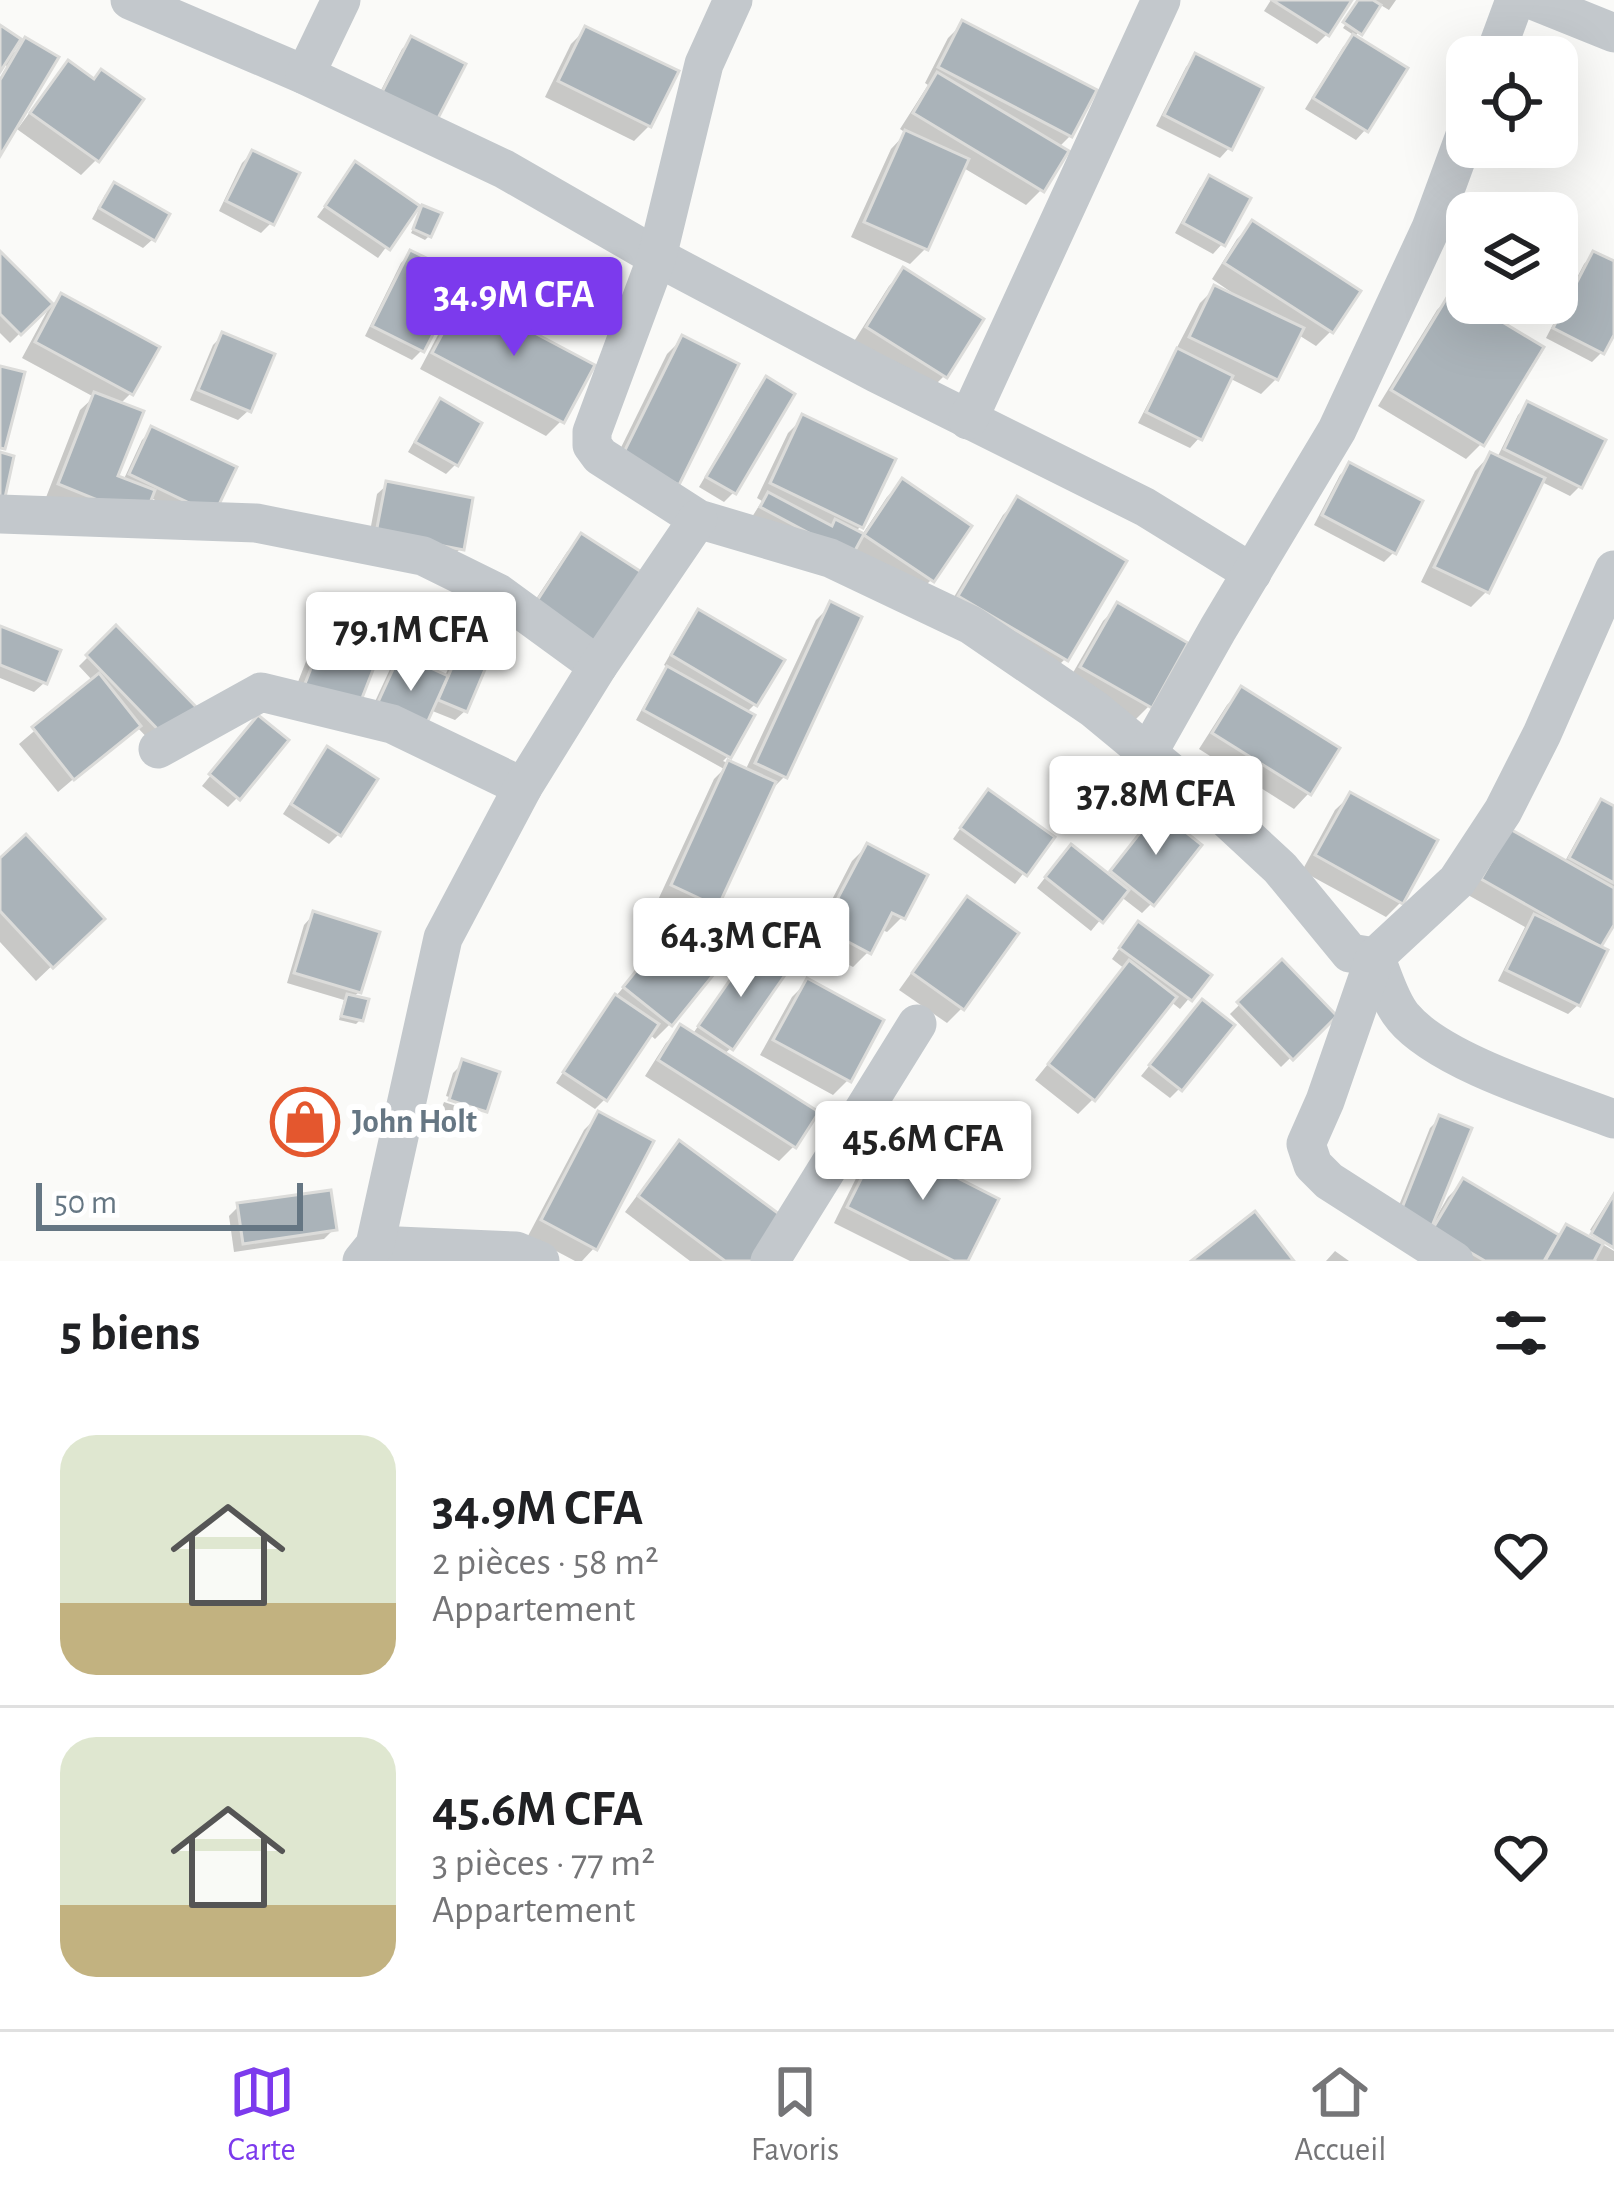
<!DOCTYPE html>
<html lang="fr">
<meta charset="utf-8">
<style>
body{margin:0;font-family:"Alegreya Sans",sans-serif;background:#f2f2f2;color:#202124;height:100vh;display:flex;flex-direction:column;font-size:45px;white-space:nowrap}
*{box-sizing:border-box;margin:0}
p{font-size:39px;color:#757577}
.icon{flex:none;width:66px;height:66px;fill:none;stroke:currentColor;stroke-width:2;stroke-linecap:round;stroke-linejoin:round}
.map{position:relative;height:1261px;overflow:hidden}
.drawer{display:flex;flex-direction:column;background:#fff;flex:1}
.drawer>*{flex:none}
.fabs{position:absolute;left:1446px;top:36px;display:grid;gap:24px}
.fabs a{display:grid;place-items:center;width:132px;height:132px;border-radius:24px;background:#fff;box-shadow:0 12px 48px #0002;font-size:60px}
.scale{position:absolute;left:36px;bottom:30px;width:267px;box-sizing:border-box;padding-left:12px;border:6px solid #657683;border-top:0;font-size:33px;line-height:42px;white-space:nowrap;color:#657683;-webkit-text-stroke:9px #fff;paint-order:stroke}
.price{position:absolute;translate:-50% -102px;padding:0 27px;border-radius:12px;background:#fff;color:#222;font-size:39px;line-height:78px;filter:drop-shadow(0 3px 6px #0008)}
.price::after{content:'';position:absolute;left:50%;top:72px;width:36px;height:27px;margin-left:-18px;background:inherit;clip-path:polygon(0 0,100% 0,50% 100%)}
.price.on{background:#7c3aed;color:#fff}
ul{padding:0;list-style:none}
li{display:flex;align-items:center;gap:36px;height:300px;padding:0 60px}
li+li{border-top:3px solid #e0e0e0}
li span{display:grid;place-items:center;flex:none;width:336px;height:240px;border-radius:36px;color:#555}
li>.icon{margin-inline-start:auto}
span .icon{width:144px;height:144px;fill:#fffc;stroke-width:1}
li b{font-size:51px}
h2{display:flex;justify-content:space-between;align-items:center;height:144px;padding:0 60px;font-size:51px}
.dock{display:flex;justify-content:space-around;align-items:center;height:168px;border-top:3px solid #e0e0e0;background:#fff;font-size:33px;color:#757577}
.dock a{display:grid;justify-items:center;gap:6px}
.dock .on{color:#7c3aed}
.map>svg:first-child{display:block}
</style>
<div class="map">
<svg width="1614" height="1261" viewBox="0 0 1614 1261">
<rect width="100%" height="100%" fill="#fafaf8"/>
<g fill="#0003">
<polygon points="1271,0 1348,0 1327,34 1317,44 1264,11"/>
<polygon points="1362,0 1396,0 1389,10 1379,4 1354,38 1365,130 1356,140 1305,109 1343,47 1355,36 1343,28"/>
<polygon points="963,23 1070,136 1058,148 1065,152 1041,190 1026,205 962,167 925,249 910,264 851,237 891,149 906,133 900,129 928,85 925,83 948,38"/>
<polygon points="0,29 8,58 26,41 15,125 19,127 54,79 69,64 96,160 81,175 14,127 0,150 0,78 7,66 2,63 0,67"/>
<polygon points="586,29 649,126 634,141 545,97 571,44"/>
<polygon points="412,40 462,65 373,106 402,49"/>
<polygon points="1195,57 1229,148 1220,158 1156,126 1186,67"/>
<polygon points="252,153 271,223 261,233 219,211 242,163"/>
<polygon points="355,165 416,207 378,258 317,217"/>
<polygon points="1209,178 1222,244 1213,254 1175,233 1200,188"/>
<polygon points="115,185 153,239 143,248 92,219 105,195"/>
<polygon points="423,209 429,236 425,240 411,233"/>
<polygon points="1252,224 1331,331 1316,346 1297,334 1276,379 1261,394 1229,378 1199,438 1190,448 1138,423 1200,303 1215,288 1229,295 1231,292 1212,279 1237,239"/>
<polygon points="411,253 422,350 412,360 365,336 401,263"/>
<polygon points="1594,254 1614,265 1614,328 1601,353 1592,362 1546,338 1584,264"/>
<polygon points="0,255 49,304 10,343 0,333"/>
<polygon points="904,271 944,376 929,391 853,343 889,286"/>
<polygon points="1452,295 1481,444 1466,459 1378,406 1437,310"/>
<polygon points="62,297 131,393 119,405 114,478 123,481 142,440 152,430 202,523 149,497 45,500 80,410 94,397 22,358 50,306"/>
<polygon points="464,299 561,421 546,436 420,369 449,314"/>
<polygon points="223,335 248,411 238,420 190,400 213,345"/>
<polygon points="682,339 662,498 609,472 667,354"/>
<polygon points="766,380 734,492 724,502 699,487 756,390"/>
<polygon points="440,402 456,464 446,474 408,452 431,412"/>
<polygon points="1528,405 1580,486 1570,496 1540,481 1486,592 1471,607 1421,582 1475,471 1490,455 1497,458 1518,415"/>
<polygon points="803,418 861,526 854,533 858,541 887,497 902,482 931,580 916,595 752,517 762,501 757,498 788,433"/>
<polygon points="1350,466 1394,552 1384,562 1314,525 1340,475"/>
<polygon points="387,485 461,548 451,558 368,542 377,494"/>
<polygon points="1018,500 1065,659 1050,674 945,612 1003,515"/>
<polygon points="582,537 642,576 522,620 567,552"/>
<polygon points="340,598 352,715 287,710 325,613"/>
<polygon points="831,605 785,776 770,791 715,905 698,922 670,1024 655,1039 649,1034 604,1100 595,1109 556,1083 606,1008 685,914 658,900 714,779 724,769 636,720 658,680 669,668 664,665 689,622 699,613 755,704 746,713 728,756 723,761 745,771 816,620"/>
<polygon points="1118,606 1149,706 1134,721 1067,683 1103,621"/>
<polygon points="0,629 44,683 34,692 0,678"/>
<polygon points="116,629 197,712 158,749 136,726 58,792 19,744 93,681 79,666"/>
<polygon points="466,639 465,711 455,720 430,710 366,721 391,667 401,657 444,678 457,649"/>
<polygon points="1242,690 1336,749 1308,794 1294,809 1199,749 1227,705"/>
<polygon points="249,729 237,798 228,807 202,786"/>
<polygon points="328,750 339,834 329,844 283,814 318,760"/>
<polygon points="1351,795 1401,902 1386,917 1302,871 1335,810"/>
<polygon points="979,802 1051,838 1015,884 953,839"/>
<polygon points="1602,803 1614,809 1614,919 1599,945 1578,1005 1568,1014 1498,981 1525,927 1468,895 1495,847 1564,863 1592,812"/>
<polygon points="1148,823 1151,904 1142,913 1120,896 1091,931 1037,888 1061,857 1107,876"/>
<polygon points="867,846 902,917 887,932 880,929 868,952 853,967 809,944 852,861"/>
<polygon points="0,862 101,919 36,981 0,942"/>
<polygon points="968,900 962,1008 947,1023 899,990 953,915"/>
<polygon points="313,915 359,992 352,998 360,1020 356,1024 339,1020 344,1000 287,983 304,925"/>
<polygon points="1129,935 1208,976 1180,1009 1170,1001 1093,1099 1078,1114 1035,1080 1125,969 1112,959"/>
<polygon points="750,955 731,1048 723,1055 794,1146 779,1161 645,1076 666,1043 681,1028 692,1035 741,964"/>
<polygon points="1282,963 1333,1016 1281,1067 1230,1014"/>
<polygon points="807,982 848,1080 833,1095 760,1055 792,997"/>
<polygon points="1192,1013 1179,1089 1170,1098 1141,1076"/>
<polygon points="463,1063 485,1111 483,1112 483,1108 446,1096 453,1073"/>
<polygon points="444,1102 482,1114 475,1121 441,1110"/>
<polygon points="599,1115 594,1248 582,1261 575,1261 528,1236 584,1130"/>
<polygon points="1440,1118 1435,1213 1438,1214 1448,1197 1463,1182 1557,1237 1567,1227 1587,1235 1614,1251 1614,1261 1597,1261 1592,1258 1590,1261 1445,1261 1392,1223 1430,1128"/>
<polygon points="881,1143 995,1200 964,1261 910,1261 834,1223 866,1158"/>
<polygon points="679,1144 757,1261 690,1261 625,1212 664,1159"/>
<polygon points="1614,1192 1614,1244 1590,1230"/>
<polygon points="239,1206 334,1229 324,1239 234,1252 229,1216"/>
<polygon points="1335,1251 1349,1261 1326,1261"/>
</g>
<g fill="#aab3b9" stroke="#dcdcda" stroke-width="3">
<polygon points="1272,0 1352,0 1329,36"/>
<polygon points="1358,0 1373,0 1381,5 1362,35 1343,22"/>
<polygon points="962,20 1097,90 1072,137 938,67"/>
<polygon points="0,25 21,39 0,72"/>
<polygon points="585,26 679,71 651,127 558,81"/>
<polygon points="1353,34 1408,68 1368,132 1313,98"/>
<polygon points="411,36 466,64 435,124 380,96"/>
<polygon points="25,37 59,57 0,156 0,80"/>
<polygon points="1195,53 1263,88 1232,150 1164,115"/>
<polygon points="68,60 94,79 101,69 144,99 99,162 30,113"/>
<polygon points="937,72 1069,151 1044,192 913,113"/>
<polygon points="905,130 969,159 928,250 864,222"/>
<polygon points="252,150 300,173 274,225 226,201"/>
<polygon points="355,161 420,206 390,250 325,206"/>
<polygon points="1209,175 1251,198 1225,246 1183,223"/>
<polygon points="114,182 170,214 155,241 99,208"/>
<polygon points="422,205 442,213 431,237 413,229"/>
<polygon points="1252,220 1361,291 1333,333 1224,263"/>
<polygon points="410,250 463,276 424,352 372,326"/>
<polygon points="0,251 53,304 21,335 0,314"/>
<polygon points="1593,251 1614,261 1614,335 1604,354 1553,328"/>
<polygon points="903,267 984,319 947,378 866,327"/>
<polygon points="1214,285 1304,328 1278,380 1189,337"/>
<polygon points="1451,291 1467,303 1471,303 1544,347 1484,446 1391,390"/>
<polygon points="61,293 160,347 133,395 35,342"/>
<polygon points="463,295 595,365 564,423 432,353"/>
<polygon points="222,332 275,354 251,412 198,390"/>
<polygon points="682,335 739,364 679,485 622,456"/>
<polygon points="1177,348 1233,376 1202,440 1146,412"/>
<polygon points="0,366 25,372 5,449 0,448"/>
<polygon points="766,376 795,394 736,494 706,477"/>
<polygon points="94,392 144,411 118,476 155,490 144,519 58,484"/>
<polygon points="440,398 482,423 458,466 415,442"/>
<polygon points="1527,401 1606,440 1582,488 1504,449"/>
<polygon points="802,414 896,459 863,528 770,483"/>
<polygon points="151,426 237,467 214,515 129,474"/>
<polygon points="0,452 14,456 4,502 0,502"/>
<polygon points="1490,452 1545,478 1489,593 1434,567"/>
<polygon points="1349,462 1423,501 1396,554 1322,515"/>
<polygon points="902,478 972,526 934,582 864,535"/>
<polygon points="386,481 473,498 464,550 376,533"/>
<polygon points="768,492 832,526 835,519 864,534 852,556 760,507"/>
<polygon points="1017,496 1127,561 1068,661 958,596"/>
<polygon points="581,533 646,575 599,646 535,604"/>
<polygon points="340,594 394,616 355,716 301,694"/>
<polygon points="830,601 862,617 787,778 755,763"/>
<polygon points="1117,602 1188,643 1152,708 1080,667"/>
<polygon points="698,609 785,660 757,706 671,655"/>
<polygon points="116,625 201,712 170,742 86,655"/>
<polygon points="0,626 61,650 47,684 0,665"/>
<polygon points="466,635 494,648 467,712 438,700"/>
<polygon points="400,654 448,676 422,734 374,711"/>
<polygon points="667,666 755,715 731,758 643,710"/>
<polygon points="99,673 141,726 74,780 32,727"/>
<polygon points="1241,686 1340,748 1311,795 1212,733"/>
<polygon points="258,715 289,740 240,800 209,774"/>
<polygon points="327,746 378,779 341,836 291,804"/>
<polygon points="728,760 776,782 718,907 671,885"/>
<polygon points="988,789 1055,837 1027,876 960,828"/>
<polygon points="1350,792 1438,840 1403,904 1315,855"/>
<polygon points="1601,799 1614,806 1614,883 1569,858"/>
<polygon points="1158,810 1202,845 1154,906 1110,871"/>
<polygon points="1510,829 1614,888 1614,925 1601,947 1481,879"/>
<polygon points="26,834 105,919 53,968 0,911 0,858"/>
<polygon points="867,843 928,875 905,919 892,913 871,954 822,928"/>
<polygon points="1071,844 1129,890 1103,923 1045,877"/>
<polygon points="967,896 1019,933 964,1010 912,973"/>
<polygon points="686,909 735,948 672,1026 623,987"/>
<polygon points="313,911 380,932 361,993 294,973"/>
<polygon points="1534,914 1608,950 1580,1006 1506,970"/>
<polygon points="1138,921 1212,975 1192,1001 1119,948"/>
<polygon points="750,951 785,975 733,1050 698,1026"/>
<polygon points="1282,959 1337,1016 1293,1060 1237,1002"/>
<polygon points="1129,960 1177,997 1095,1101 1048,1064"/>
<polygon points="807,978 884,1020 851,1082 773,1040"/>
<polygon points="347,994 369,999 363,1021 341,1016"/>
<polygon points="615,994 659,1024 607,1101 563,1072"/>
<polygon points="1202,999 1235,1025 1182,1091 1149,1065"/>
<polygon points="680,1024 819,1112 796,1148 658,1060"/>
<polygon points="462,1059 500,1072 487,1112 449,1100"/>
<polygon points="598,1111 654,1141 597,1250 541,1220"/>
<polygon points="1439,1115 1472,1128 1432,1226 1400,1213"/>
<polygon points="881,1139 999,1199 968,1261 954,1261 847,1207"/>
<polygon points="679,1140 790,1222 761,1261 725,1261 638,1196"/>
<polygon points="1463,1178 1559,1235 1544,1261 1485,1261 1432,1230"/>
<polygon points="331,1190 337,1230 243,1244 237,1203"/>
<polygon points="1614,1194 1614,1248 1591,1234"/>
<polygon points="1255,1211 1294,1261 1191,1261"/>
<polygon points="1566,1224 1603,1244 1594,1261 1545,1261"/>
</g>
<g fill="none" stroke-linecap="round" stroke-linejoin="round">
<g stroke="#c3c8cc" stroke-width="39">
<polyline points="130,0 305,75 504,169 657,257 876,373 1145,507 1252,573"/>
<path d="M733 0 704 64 657 257 592 432V445L600 456 698 519 830 558 971 625 1094 709 1225 817 1280 868 1350 953 1375 957C1383 975 1390 1002 1403 1017 1441 1063 1557 1097 1614 1119"/>
<polyline points="1532,0 1614,33"/>
<polyline points="1494,57 1515,0"/>
<polyline points="305,75 341,0"/>
<polyline points="968,420 1161,0"/>
<polyline points="0,514 256,523 423,556 498,593 598,666"/>
<polyline points="158,749 261,692 392,724 523,787"/>
<polyline points="1148,753 1218,629 1337,430 1431,228 1467,130"/>
<polyline points="375,1245 516,1251 540,1261"/>
<polyline points="362,1261 375,1245 443,938 523,787 598,666 698,519"/>
<polyline points="770,1261 917,1024"/>
<polyline points="1454,1261 1329,1181 1313,1165 1306,1144 1325,1101 1375,957 1457,881 1503,811 1542,734 1614,570"/>
</g>
</g>
<defs>
<g id="shop-ring" transform="scale(3.45)"><circle r="9.5" fill="#fff" stroke="#e4572e" stroke-width="1.5"/><path d="M-5-2.5h2.3a2.7 3.5 0 0 1 5.4 0H5L5.5 6h-11ZM-1.5-2.5h3a1.5 2.3 0 0 0-3 0Z" fill="#e4572e"/></g>
</defs>
<g fill-rule="evenodd">
<use href="#shop-ring" x="305" y="1122"/>
</g>
<g text-anchor="middle" dominant-baseline="central" stroke-width="12" stroke-linejoin="round" paint-order="stroke">
<g font-size="33" font-weight="bold" fill="#657683" stroke="#fff" text-anchor="start">
<text x="352" y="1122">John Holt</text>
</g>
</g>
</svg>
<div class="fabs">
<a><svg class="icon" aria-label="locate" viewBox="0 0 24 24"><circle cx="12" cy="12" r="6"/><path d="M12 2v4M12 18v4M2 12h4M18 12h4"/></svg></a>
<a><svg class="icon" aria-label="layers" viewBox="0 0 24 24"><path d="M12 4l9 5-9 5-9-5zM3 14l9 5 9-5"/></svg></a>
</div>
<div class="scale">50 m</div>
<b class="price on" style="left:514px;top:359px">34.9M CFA</b>
<b class="price" style="left:411px;top:694px">79.1M CFA</b>
<b class="price" style="left:1156px;top:858px">37.8M CFA</b>
<b class="price" style="left:741px;top:1000px">64.3M CFA</b>
<b class="price" style="left:923px;top:1203px">45.6M CFA</b>
</div>
<section class="drawer">
<h2>5 biens<svg class="icon" aria-label="filters" viewBox="0 0 24 24"><path d="M4 7h16M4 17h16"/><circle cx="9" cy="7" r="2"/><circle cx="15" cy="17" r="2"/></svg></h2>
<ul>
<li><span style="background:linear-gradient(#dfe7d0 70%,#c2b280 0)"><svg class="icon" aria-label="home" viewBox="0 0 24 24"><path d="M3 11l9-7 9 7M6 9v11h12V9"/></svg></span><div><b>34.9M CFA</b><p>2 pièces · 58 m²</p><p>Appartement</p></div><svg class="icon" aria-label="heart" viewBox="0 0 24 24"><path d="M12 20l-8-8c-3-5 5-10 8-4 3-6 11-1 8 4z"/></svg></li>
<li><span style="background:linear-gradient(#dfe7d0 70%,#c2b280 0)"><svg class="icon" aria-label="home" viewBox="0 0 24 24"><path d="M3 11l9-7 9 7M6 9v11h12V9"/></svg></span><div><b>45.6M CFA</b><p>3 pièces · 77 m²</p><p>Appartement</p></div><svg class="icon" aria-label="heart" viewBox="0 0 24 24"><path d="M12 20l-8-8c-3-5 5-10 8-4 3-6 11-1 8 4z"/></svg></li>
</ul>
</section>
<nav class="dock">
<a class="on"><svg class="icon" aria-label="map" viewBox="0 0 24 24"><path d="M3 6l6-2 6 2 6-2v14l-6 2-6-2-6 2zM9 4v14M15 6v14"/></svg>Carte</a>
<a><svg class="icon" aria-label="saved" viewBox="0 0 24 24"><path d="M7 4h10v16l-5-4-5 4z"/></svg>Favoris</a>
<a><svg class="icon" aria-label="home" viewBox="0 0 24 24"><path d="M3 11l9-7 9 7M6 9v11h12V9"/></svg>Accueil</a>
</nav>
